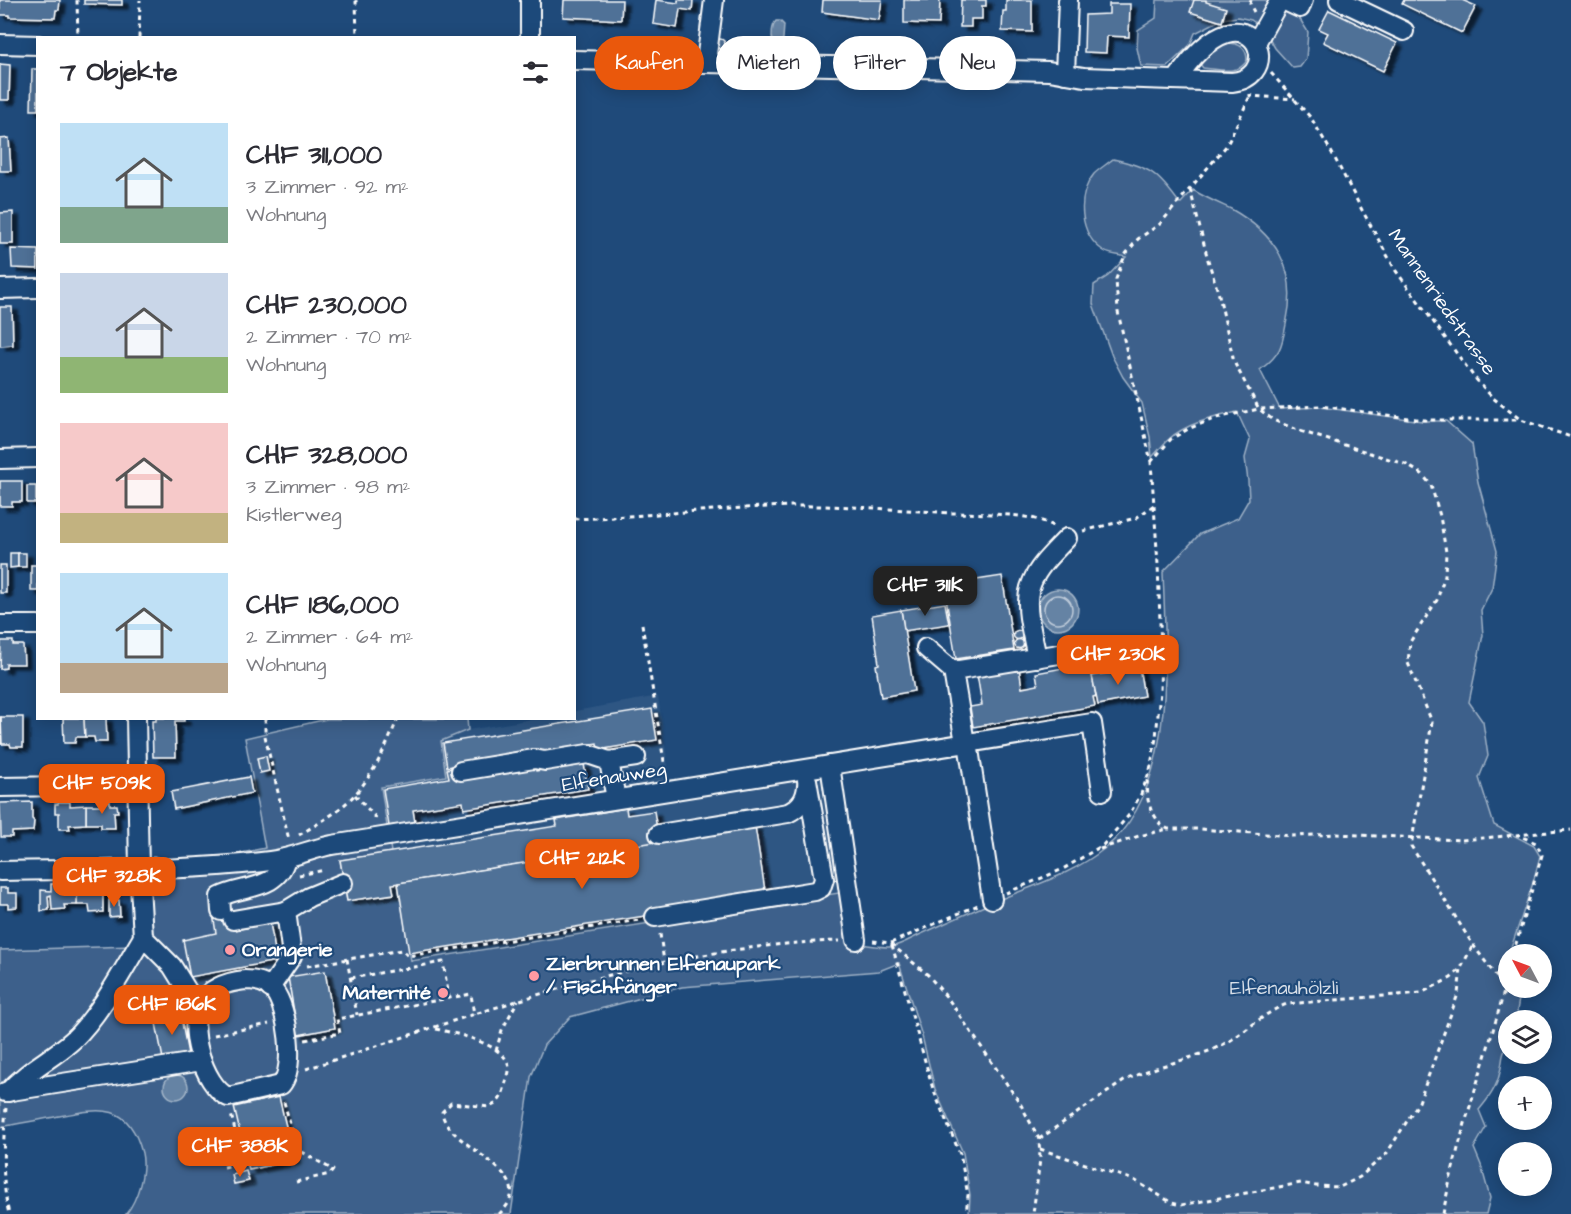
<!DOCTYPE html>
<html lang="de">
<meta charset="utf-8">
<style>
body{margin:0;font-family:"Architects Daughter",sans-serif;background:#f7f7f7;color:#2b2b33;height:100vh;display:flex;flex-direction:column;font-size:22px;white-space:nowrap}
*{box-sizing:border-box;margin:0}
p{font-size:20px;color:#7c7c81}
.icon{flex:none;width:33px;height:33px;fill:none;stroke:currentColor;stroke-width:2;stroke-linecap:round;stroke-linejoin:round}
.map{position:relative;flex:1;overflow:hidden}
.side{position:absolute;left:36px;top:36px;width:540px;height:684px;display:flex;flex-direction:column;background:#fff;border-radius:0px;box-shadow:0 3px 15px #0003}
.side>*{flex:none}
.guide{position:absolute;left:594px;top:36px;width:570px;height:54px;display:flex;gap:12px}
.needle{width:39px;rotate:311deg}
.fabs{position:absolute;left:1498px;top:944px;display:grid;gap:12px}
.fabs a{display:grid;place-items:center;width:54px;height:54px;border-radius:50%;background:#fff;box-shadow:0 3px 15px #0003;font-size:30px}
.price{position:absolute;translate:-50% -51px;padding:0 14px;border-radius:12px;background:#ea580c;color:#fff;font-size:20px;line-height:39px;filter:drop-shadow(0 2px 3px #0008)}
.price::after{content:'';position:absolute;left:50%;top:36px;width:18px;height:14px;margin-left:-9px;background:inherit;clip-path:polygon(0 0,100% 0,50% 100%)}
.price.active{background:#222;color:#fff}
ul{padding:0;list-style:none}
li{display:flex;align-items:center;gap:18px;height:150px;padding:0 24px}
li span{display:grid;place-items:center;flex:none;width:168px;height:120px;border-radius:0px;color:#555}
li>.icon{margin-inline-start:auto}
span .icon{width:72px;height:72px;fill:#fffc;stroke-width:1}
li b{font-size:26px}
h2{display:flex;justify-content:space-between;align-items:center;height:72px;padding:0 24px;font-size:26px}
.chip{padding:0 21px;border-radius:27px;background:#fff;box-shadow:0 3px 15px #0003;font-size:21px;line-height:54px}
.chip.active{background:#ea580c;color:#fff}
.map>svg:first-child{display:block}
</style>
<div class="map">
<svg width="1571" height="1214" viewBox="0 0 1571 1214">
<defs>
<filter id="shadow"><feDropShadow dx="6" dy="4" stdDeviation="1.5" flood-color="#0009"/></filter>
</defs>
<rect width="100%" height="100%" fill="#1f4a7a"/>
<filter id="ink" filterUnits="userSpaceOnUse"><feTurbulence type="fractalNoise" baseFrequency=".0167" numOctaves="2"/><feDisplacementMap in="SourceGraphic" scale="12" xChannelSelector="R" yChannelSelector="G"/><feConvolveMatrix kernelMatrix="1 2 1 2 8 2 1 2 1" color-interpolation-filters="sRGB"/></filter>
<g filter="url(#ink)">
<polygon fill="#2e5683" points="658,696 671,787 825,762 845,892 410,961 398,884 394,894 346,901 340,860 391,852 380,787 446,776 441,741 468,730 533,719 574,718 575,711"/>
<g fill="#3c618b" stroke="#9eb0c5" stroke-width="1.5">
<polygon points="1157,0 1278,0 1298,16 1308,32 1306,59 1300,67 1293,68 1275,48 1264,29 1251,20 1238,17 1222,19 1195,33 1190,45 1167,67 1141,66 1137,48 1138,30 1156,18"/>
<path d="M1227 43C1239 43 1247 48 1247 60 1239 76 1218 69 1203 68L1199 63 1218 46Z"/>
<path d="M1113 159C1150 167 1158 173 1180 204L1193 190C1206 198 1218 203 1231 209 1275 234 1298 268 1287 319 1282 346 1282 353 1260 370L1280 409 1320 407 1422 421H1446L1472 444 1478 482 1497 551 1492 588 1481 610 1483 635 1469 702 1483 722 1488 756 1479 778 1494 825 1534 846 1540 856 1533 883 1509 954V987H1521L1517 1011 1520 1020H1509V1044C1501 1053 1503 1061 1500 1072 1497 1087 1489 1098 1479 1110L1486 1127 1474 1148 1481 1165 1490 1198 1486 1214H969L970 1195 963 1153 935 1089 922 1036 899 963 879 971 682 987 570 1017 544 1045 531 1077 511 1214H126C138 1199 146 1171 142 1153 129 1102 101 1108 59 1116 40 1120 20 1123 0 1127V950L133 946 142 867 154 856C184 870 234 854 265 848L245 738 327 719H467L468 730 441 741 446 776 381 787 391 852 340 860 347 901 394 894 392 885 398 884 411 961 845 892 853 944C865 944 878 947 890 947 899 946 911 939 919 935 944 924 969 912 994 902 1031 886 1074 874 1105 848 1177 791 1166 654 1163 572L1200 534 1238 518 1249 499 1248 481 1245 458 1250 440 1237 412C1215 417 1186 423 1169 439 1163 444 1158 451 1152 457L1150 437 1142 403 1123 377 1112 356 1093 304 1094 285 1108 276 1126 257C1120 255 1110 255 1104 251 1079 235 1076 196 1094 174 1099 169 1107 164 1113 159Z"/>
</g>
<g fill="#6583a4" stroke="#a3b5c8" stroke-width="1.5">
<path d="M776 21H780L784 25 783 39 779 42 773 41C771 36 772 26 776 21Z"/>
<circle cx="1058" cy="609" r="20"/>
<circle cx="176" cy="1087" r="12"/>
</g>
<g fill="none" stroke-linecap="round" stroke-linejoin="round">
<circle stroke="#c1cddb" stroke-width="1.5" cx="1058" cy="609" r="14"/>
</g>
<g fill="#507197" stroke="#fff" stroke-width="1.5" filter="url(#shadow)">
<polygon points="0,0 60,0 59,10 56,10 55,18 9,17 9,15 0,15"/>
<polygon points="84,0 122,0 122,5 84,4"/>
<polygon points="564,0 622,0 621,20 563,17"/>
<polygon points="656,0 678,3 678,0 693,0 692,11 680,9 677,28 653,24"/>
<polygon points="823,0 882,0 879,20 822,12"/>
<polygon points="904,0 940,0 939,24 904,23"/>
<polygon points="961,0 986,0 986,6 982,6 982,19 971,19 971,27 960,27"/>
<polygon points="1006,0 1032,0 1032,32 1002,31 1003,11 1006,11"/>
<polygon points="1194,0 1206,0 1206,2 1226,8 1222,22 1190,12"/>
<polygon points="1404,0 1462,0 1476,6 1462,33 1402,4"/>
<polygon points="1109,4 1130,4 1129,37 1107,36 1106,53 1084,52 1085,15 1109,14"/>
<polygon points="1329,10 1397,43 1383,71 1323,42 1328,33 1319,29"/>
<circle cx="720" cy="44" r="5"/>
<polygon points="0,64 10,65 9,100 0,100"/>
<polygon points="32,69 38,69 38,110 31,110"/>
<polygon points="9,138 11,171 0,171 0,139"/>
<polygon points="13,212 13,244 0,244 0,213"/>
<polygon points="11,249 38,250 38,269 12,268"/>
<polygon points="0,307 12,307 13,345 0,346"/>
<polygon points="0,481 22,481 22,502 12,502 12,506 0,506"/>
<rect x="27" y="486" width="9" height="17"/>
<polygon points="10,553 18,553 18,567 10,568"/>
<rect x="18" y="553" width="8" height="14"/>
<rect x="0" y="565" width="6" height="28"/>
<rect x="31" y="565" width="7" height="26"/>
<polygon points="1002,576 1014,650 956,659 944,585"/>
<polygon points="945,603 949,624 904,631 901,610"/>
<polygon points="901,610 914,691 881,697 876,665 879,664 872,615"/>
<circle cx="1018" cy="635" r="4.5"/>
<circle cx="1019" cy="644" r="4.5"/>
<polygon points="1,641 13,641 13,645 23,645 24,664 6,664 6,668 0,669"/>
<polygon points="1090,663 1096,696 1093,697 1095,706 973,727 970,707 982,705 977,674 1019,667 1022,688 1038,685 1036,673"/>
<polygon points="1139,667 1144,696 1098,705 1092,676"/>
<polygon points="652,709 657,740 598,750 597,743 447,767 443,743"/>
<polygon points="0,717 1,717 2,744 0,744"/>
<polygon points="1,717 23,717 23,747 11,747 10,744 2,744"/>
<polygon points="63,718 84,718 85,737 76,737 75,743 64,743"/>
<polygon points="84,718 106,718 107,742 95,742 94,737 85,737"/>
<polygon points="156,718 184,718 184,721 175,721 176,757 153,757 152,721 156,721"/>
<polygon points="266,756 269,771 260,773 257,758"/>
<polygon points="535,764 536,771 584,764 588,789 464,809 463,802 413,810 415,822 389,826 383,789 449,778 447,769 455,767"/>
<polygon points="249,777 252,793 174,809 171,792"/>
<polygon points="101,801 110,801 110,805 117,805 118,812 114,812 115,828 101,828 101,824 86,824 86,805 102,805"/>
<polygon points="32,802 32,819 34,821 33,831 12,832 12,837 1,837 0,803"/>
<polygon points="58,802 70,802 70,806 86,805 86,824 69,825 70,829 59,829 59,813 55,813 55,804 58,804"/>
<polygon points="626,808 627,815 654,811 659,842 392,884 394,894 347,901 340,860 557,826 556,820"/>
<polygon points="755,826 766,897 409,953 398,883"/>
<polygon points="77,883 103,883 103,912 90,913 89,905 77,905"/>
<polygon points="77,883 77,905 64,905 65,909 52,910 51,895 48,896 49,910 41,911 41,890 51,891 51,884"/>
<polygon points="0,888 8,888 8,893 17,893 17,907 8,908 8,904 0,904"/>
<polygon points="109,900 119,900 120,916 109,917"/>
<polygon points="230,911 234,930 270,923 277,961 190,977 183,940 216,933 213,914"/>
<polygon points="325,971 335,1028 298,1035 288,977"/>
<polygon points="180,1013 188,1054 163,1059 155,1018"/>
<polygon points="279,1097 294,1160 249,1170 234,1107"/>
<polygon points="246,1171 249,1181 234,1184 232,1175"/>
</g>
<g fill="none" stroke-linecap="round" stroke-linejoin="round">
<g stroke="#fff" stroke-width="22">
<g id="minor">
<polyline points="530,0 530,38"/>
<polyline points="1283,0 1300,8 1303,0"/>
<polyline points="1339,0 1404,31"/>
<polyline points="1256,43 1280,0"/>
<polyline points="0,44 38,45"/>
<path d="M574 60 1049 71 1084 77 1232 82C1274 78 1263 23 1227 33 1205 40 1188 62 1176 80"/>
<polyline points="706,62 714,0"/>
<polyline points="1065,74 1068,0"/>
<polyline points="0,289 38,288"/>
<polyline points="0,459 38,458"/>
<polyline points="0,625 38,625"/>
<polyline points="926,648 953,671"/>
<path d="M1037 658C1033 635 1022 604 1032 582 1039 565 1055 551 1067 538"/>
<polyline points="136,718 139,868 143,937 172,966 198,1008"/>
<polyline points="965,743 953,671 1084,650"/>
<polyline points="968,743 992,899"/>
<polyline points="830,765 856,940"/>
<polyline points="461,771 534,759 545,761 588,754 609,761"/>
<polyline points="0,787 138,785"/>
<polyline points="616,799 609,761 636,757"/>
<path d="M659 834 788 813C800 807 806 799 807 786"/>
<path d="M0 871C90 869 181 872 270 861 292 858 311 849 332 845L1092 723 1102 791"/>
<path d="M221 911 220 897C243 885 278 891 286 858"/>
<polyline points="286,911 309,897 343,883"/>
<polyline points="655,917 815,891 821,888 824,879 807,780"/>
<polyline points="233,920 286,911 292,956 270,988"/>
<path d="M245 980C256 980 267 982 274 991 288 1008 296 1068 281 1085L228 1097C203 1085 186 1025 201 1002 211 987 227 982 245 980Z"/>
<polyline points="5,1092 202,1061"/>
<path d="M8 1092C27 1070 52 1059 73 1040 101 1013 123 970 143 937"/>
</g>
</g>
<g stroke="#fff" stroke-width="3" stroke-dasharray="4.5 4.5" stroke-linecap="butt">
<polyline points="77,0 78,38"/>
<polyline points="356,0 357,38"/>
<polyline points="1251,0 1250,4 1254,12"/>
<polyline points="139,38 140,0"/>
<polyline points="1271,73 1311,118 1332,153 1362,210 1396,271 1474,377 1493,398 1521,420 1571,437"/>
<polyline points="1250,94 1250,96 1295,99"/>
<polyline points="1190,189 1208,260 1219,295 1234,362 1259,409 1273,420 1300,431 1405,464 1422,474 1431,485 1440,516 1446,552 1445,575 1437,600 1410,642 1408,663 1432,722 1411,846 1473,945 1505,988"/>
<polyline points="1151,462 1171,439 1188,429 1216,418 1259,409 1321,406 1423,420 1519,420"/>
<path d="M574 519C647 516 720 508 793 506 846 505 900 510 953 513 980 514 1033 512 1055 527"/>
<polyline points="1083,531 1136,518 1154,505"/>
<polyline points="642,624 666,774"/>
<polyline points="265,718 265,736 289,840"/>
<polyline points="1147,780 1148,800 1151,810 1160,824 1168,829 1200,829 1292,836 1337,834 1461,840 1571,830"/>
<polyline points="355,795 378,820"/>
<path d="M299 835C312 827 327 819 339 809 369 786 384 752 398 718"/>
<polyline points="1100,849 1139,836 1168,829"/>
<polyline points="299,875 325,870"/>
<polyline points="1006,893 1063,869 1103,845 1129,815 1141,794 1150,770 1156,738 1160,691 1161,651 1158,564 1151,462 1118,312 1116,279 1125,255 1138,239 1160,224 1227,145 1250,96"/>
<polyline points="660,934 664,962"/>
<polyline points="873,941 891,943 978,905"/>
<polyline points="891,944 928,975 949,1000 1020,1103 1039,1139 1040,1159 1033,1214"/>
<polyline points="892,945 933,1089 960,1154 968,1195 966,1214"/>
<polyline points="1513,954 1542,855 1536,843 1518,835"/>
<polyline points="347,959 357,1015"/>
<polyline points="307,966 402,950 408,956 639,920"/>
<polyline points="351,978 443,962 449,998"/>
<path d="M436 1029C454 1033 506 1044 509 1067 510 1073 506 1080 505 1086 502 1096 500 1103 489 1107L451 1103 442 1112C446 1149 546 1172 499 1214"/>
<polyline points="214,1035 269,1024"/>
<polyline points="305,1040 340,1033 337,1019 471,994 474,1015"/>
<polyline points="496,1051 502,1030 518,1000"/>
<path d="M306 1069C479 1014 656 945 840 941"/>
<polyline points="284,1102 297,1149 333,1170 330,1174 296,1182"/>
<path d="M6 1108C3 1143 1 1180 9 1214"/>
<path d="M1039 1139 1124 1081C1154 1065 1190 1061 1220 1046 1244 1035 1262 1013 1287 1004L1421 993 1451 978 1461 968 1473 945"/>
<polyline points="1040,1149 1134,1180 1172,1203 1181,1205 1301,1183 1316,1186 1340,1187 1360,1177 1387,1153 1419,1102 1458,994 1461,968"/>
<polyline points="224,1167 243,1163 231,1114"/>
<path d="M1443 1214C1458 1132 1489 1053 1509 972"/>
</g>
<use href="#minor" stroke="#1f4a7a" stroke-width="18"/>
</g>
</g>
<g fill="#ff9aa2" stroke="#1f4a7a" stroke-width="2">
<circle cx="230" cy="950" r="6"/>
<circle cx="534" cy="976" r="6"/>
<circle cx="443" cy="993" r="6"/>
</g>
<g text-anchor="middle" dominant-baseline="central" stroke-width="4.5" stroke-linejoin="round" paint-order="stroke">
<g font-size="20" fill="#fff" stroke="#1f4a7a">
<text transform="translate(1442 302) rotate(55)">Mannenriedstrasse</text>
<text transform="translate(614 777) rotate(-9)">Elfenauweg</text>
</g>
<g font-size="20" font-weight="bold" fill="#fff" stroke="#1f4a7a" text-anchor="start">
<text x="242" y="950">Orangerie</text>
<text x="546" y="964">Zierbrunnen Elfenaupark<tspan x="546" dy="23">/ Fischfänger</tspan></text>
<text x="431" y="993" text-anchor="end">Maternité</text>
</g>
<g font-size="20" fill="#d8dfe8" stroke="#1f4a7a">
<text x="1284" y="988">Elfenauhölzli</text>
</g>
</g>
</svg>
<div class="fabs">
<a><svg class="needle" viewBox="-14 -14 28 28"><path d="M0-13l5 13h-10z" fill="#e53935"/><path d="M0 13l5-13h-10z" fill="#7c7c81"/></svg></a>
<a><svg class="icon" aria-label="layers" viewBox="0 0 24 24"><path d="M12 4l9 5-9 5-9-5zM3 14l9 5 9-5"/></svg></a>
<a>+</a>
<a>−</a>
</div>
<b class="price active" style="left:925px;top:617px">CHF 311K</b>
<b class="price" style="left:1118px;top:686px">CHF 230K</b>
<b class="price" style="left:102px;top:815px">CHF 509K</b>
<b class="price" style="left:582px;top:890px">CHF 212K</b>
<b class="price" style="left:114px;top:908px">CHF 328K</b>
<b class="price" style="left:172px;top:1036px">CHF 186K</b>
<b class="price" style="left:240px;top:1178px">CHF 388K</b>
<div class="guide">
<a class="chip active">Kaufen</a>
<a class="chip">Mieten</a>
<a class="chip">Filter</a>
<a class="chip">Neu</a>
</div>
<section class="side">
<h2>7 Objekte<svg class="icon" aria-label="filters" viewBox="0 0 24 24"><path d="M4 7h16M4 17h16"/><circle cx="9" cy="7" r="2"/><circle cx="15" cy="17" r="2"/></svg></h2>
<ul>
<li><span style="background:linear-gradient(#bfe0f5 70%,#7fa58c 0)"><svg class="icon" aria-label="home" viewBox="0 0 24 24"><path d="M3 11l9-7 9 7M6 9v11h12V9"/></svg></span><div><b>CHF 311,000</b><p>3 Zimmer · 92 m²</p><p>Wohnung</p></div></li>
<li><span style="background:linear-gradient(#c9d6e8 70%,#8fb573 0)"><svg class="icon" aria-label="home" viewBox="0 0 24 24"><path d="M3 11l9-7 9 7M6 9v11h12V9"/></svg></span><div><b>CHF 230,000</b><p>2 Zimmer · 70 m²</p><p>Wohnung</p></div></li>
<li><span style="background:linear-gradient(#f6c9c9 75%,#c2b280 0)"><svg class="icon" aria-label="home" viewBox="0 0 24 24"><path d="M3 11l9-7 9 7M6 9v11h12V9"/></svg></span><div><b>CHF 328,000</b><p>3 Zimmer · 98 m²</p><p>Kistlerweg</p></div></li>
<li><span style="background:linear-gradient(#bfe0f5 75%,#b9a48a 0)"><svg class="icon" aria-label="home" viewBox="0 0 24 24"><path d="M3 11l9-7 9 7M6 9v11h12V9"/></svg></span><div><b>CHF 186,000</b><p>2 Zimmer · 64 m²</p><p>Wohnung</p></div></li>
</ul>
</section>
</div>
